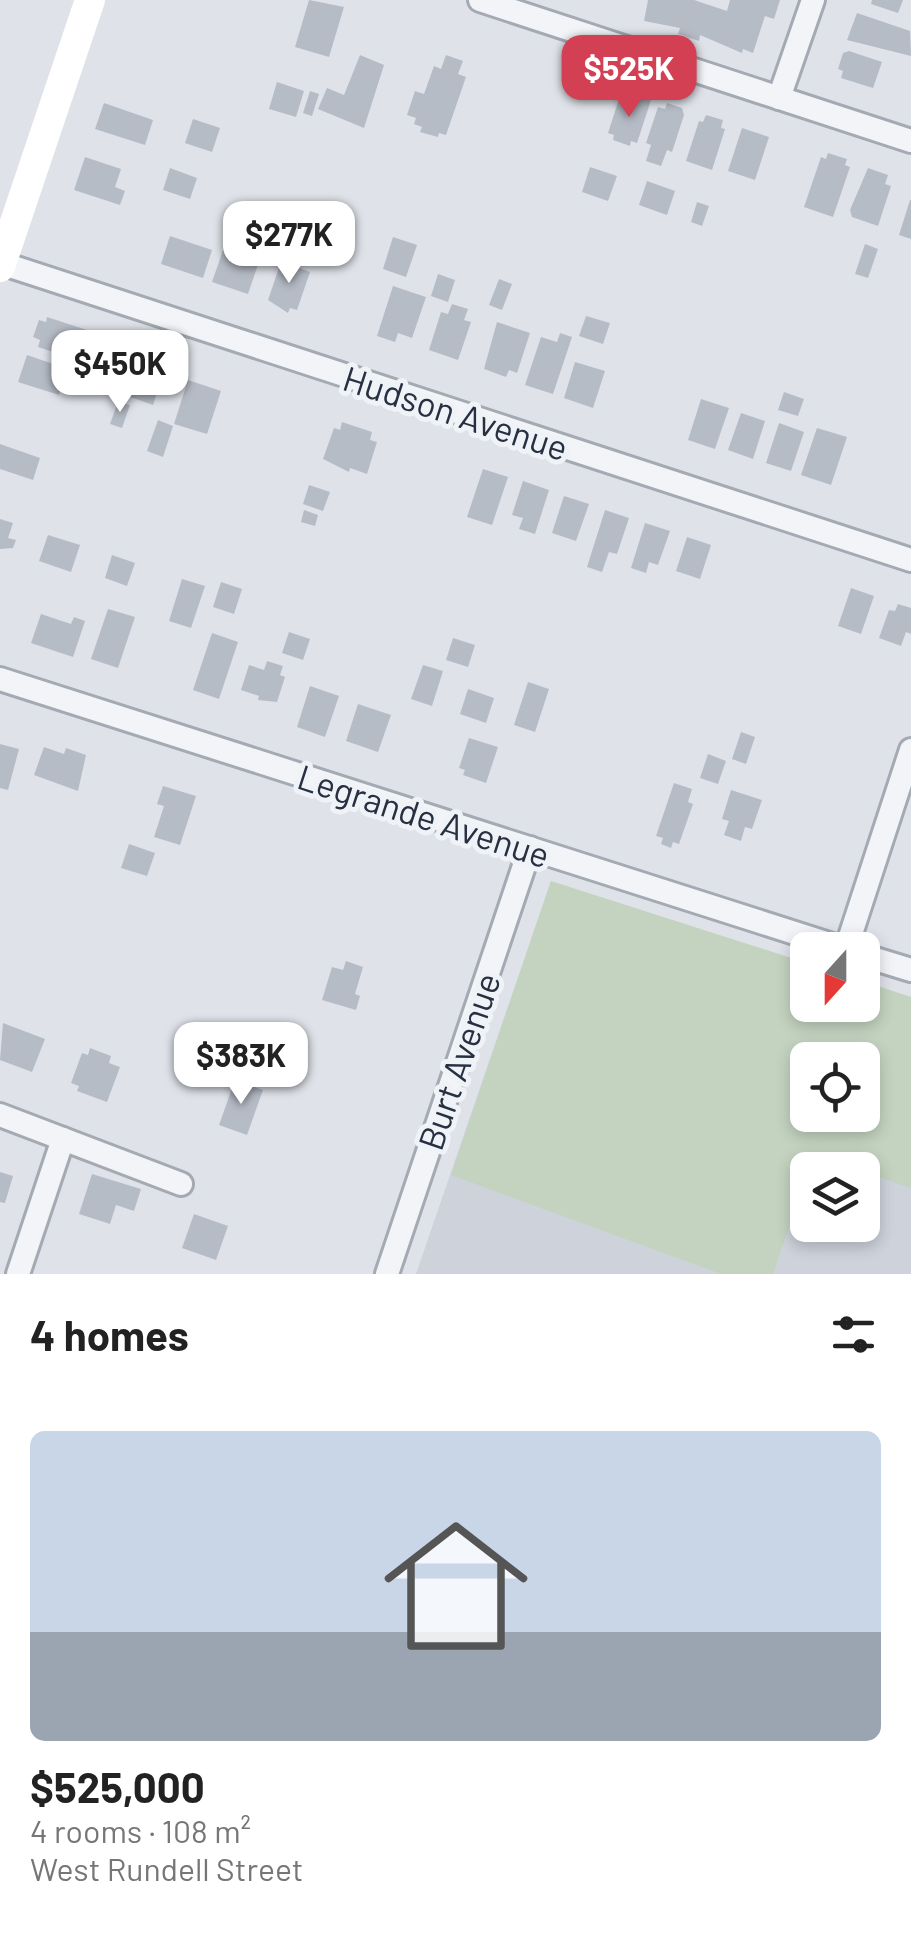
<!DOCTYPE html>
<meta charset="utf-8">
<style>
body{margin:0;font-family:Barlow,sans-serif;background:#f2f2f2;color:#222;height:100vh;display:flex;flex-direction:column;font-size:38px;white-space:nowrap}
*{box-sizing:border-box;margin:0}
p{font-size:32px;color:#767676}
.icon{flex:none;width:55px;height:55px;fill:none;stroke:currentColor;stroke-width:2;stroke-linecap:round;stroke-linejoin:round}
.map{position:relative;height:1274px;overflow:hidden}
.panel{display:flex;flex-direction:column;background:#fff;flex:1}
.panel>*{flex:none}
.needle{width:65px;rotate:201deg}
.controls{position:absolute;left:790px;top:932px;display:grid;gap:20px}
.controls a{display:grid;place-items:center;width:90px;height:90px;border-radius:15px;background:#fff;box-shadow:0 5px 15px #0003;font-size:50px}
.price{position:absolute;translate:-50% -85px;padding:0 22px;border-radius:20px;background:#fff;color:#222;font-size:32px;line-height:65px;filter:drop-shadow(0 2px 5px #0008)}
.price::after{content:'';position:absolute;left:50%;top:60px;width:30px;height:22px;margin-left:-15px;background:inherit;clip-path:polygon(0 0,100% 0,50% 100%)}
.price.current{background:#d33f53;color:#fff}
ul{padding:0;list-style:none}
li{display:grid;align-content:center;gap:20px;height:530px;padding:0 30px}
li span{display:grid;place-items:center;height:310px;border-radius:15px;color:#555}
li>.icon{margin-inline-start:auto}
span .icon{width:180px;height:180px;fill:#fffc;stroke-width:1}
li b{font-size:42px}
h2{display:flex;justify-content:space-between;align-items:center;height:120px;padding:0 30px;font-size:42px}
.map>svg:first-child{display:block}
</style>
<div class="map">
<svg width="911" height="1274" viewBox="0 0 911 1274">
<rect width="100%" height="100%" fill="#dfe3e9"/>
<path fill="#cdd2db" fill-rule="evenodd" d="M551 881 808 1005 911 999V1274H416ZM808 1060H862V1115H808ZM808 1170H862V1225H808Z"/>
<path fill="#c4d3c0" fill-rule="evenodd" d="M551 881 807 963 808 1005H862L863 981 911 997V1188L814 1155 773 1274H721L451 1175ZM808 1060H862V1115H808Z"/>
<g fill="#b6bcc6">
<polygon points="309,0 344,7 329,57 295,47"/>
<polygon points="648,0 694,0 727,11 730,0 780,0 774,19 765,16 753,53 743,49 742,53 700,35 699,41 678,34 680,28 644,21"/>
<polygon points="872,0 903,0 898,13 871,4"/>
<polygon points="857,13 910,31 911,56 847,40"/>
<polygon points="849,51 882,62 873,88 841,78 843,71 838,69 843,53"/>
<polygon points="360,55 384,65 364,128 318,109 327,88 344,95"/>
<polygon points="446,55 463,61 458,74 466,77 446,135 439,133 438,137 420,132 422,127 414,124 416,118 407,115 415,91 424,94 434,66 441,69"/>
<polygon points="277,82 304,91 296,117 269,109"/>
<polygon points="310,91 319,94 312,116 303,113"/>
<polygon points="638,95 651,100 637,143 631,141 630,146 613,140 614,135 608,133 620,96 636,101"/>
<polygon points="104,103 153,120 145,145 95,129"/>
<polygon points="667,103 682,108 684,115 672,152 667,150 661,166 646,161 651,145 646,143 658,107 665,109"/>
<polygon points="706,115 723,120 721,128 725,129 712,170 686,161 699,121 703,122"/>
<polygon points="193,119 220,128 212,152 185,143"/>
<polygon points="742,128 769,137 755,180 728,171"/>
<polygon points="828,153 847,159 845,165 850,167 833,217 804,207 821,157 826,159"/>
<polygon points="85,157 121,169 115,187 125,191 120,205 74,190"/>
<polygon points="590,167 617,176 608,201 582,192"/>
<polygon points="170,168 197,178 190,199 163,190"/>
<polygon points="868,168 888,175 885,184 891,186 878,226 852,217 850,210"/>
<polygon points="647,181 675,191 667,215 639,205"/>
<polygon points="910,200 911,200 911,239 899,235"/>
<polygon points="697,202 709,206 702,226 691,222"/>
<polygon points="230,230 266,241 248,294 212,282"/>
<polygon points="170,236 212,250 203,278 161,264"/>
<polygon points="393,237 417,245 406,277 383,269"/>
<polygon points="865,244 878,249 868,278 855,274"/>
<polygon points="288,257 296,260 294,266 310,272 297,310 290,308 288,313 268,300 281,262 286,264"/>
<polygon points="438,274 455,280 448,302 431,296"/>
<polygon points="499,279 512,284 502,310 489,305"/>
<polygon points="393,286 426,297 412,338 398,333 395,342 377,336"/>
<polygon points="452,304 468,309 464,320 471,322 458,360 429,350 441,312 448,314"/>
<polygon points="586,316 610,323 603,344 579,336"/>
<polygon points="47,317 96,333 86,363 38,347 40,340 33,337 39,320 46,322"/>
<polygon points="497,322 530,333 517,373 509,370 506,377 484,369"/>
<polygon points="560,333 572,337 553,394 525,385 541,337 557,342"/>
<polygon points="115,351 131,356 124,378 108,372"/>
<polygon points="27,355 68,369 59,395 18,382"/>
<polygon points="141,357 166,365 153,405 128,396"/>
<polygon points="575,362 605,371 593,408 564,398"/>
<polygon points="188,380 221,391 207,434 174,424"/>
<polygon points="784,392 804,399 798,416 778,410"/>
<polygon points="701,399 729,408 715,449 688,440"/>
<polygon points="118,402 130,405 122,428 110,424"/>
<polygon points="741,413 765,421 753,459 728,450"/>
<polygon points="158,420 173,426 163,457 147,451"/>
<polygon points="342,422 372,432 370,440 377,442 367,474 350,468 349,472 323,459 334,428 340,430"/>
<polygon points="779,423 804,432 791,471 766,463"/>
<polygon points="817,428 847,437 831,485 801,475"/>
<polygon points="0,444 40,458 33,480 0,469"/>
<polygon points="483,469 508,477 492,525 467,517"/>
<polygon points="523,481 549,490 535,534 519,529 523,518 512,515"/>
<polygon points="309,485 330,492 323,511 303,504"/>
<polygon points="564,496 589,504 576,541 552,533"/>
<polygon points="304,510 318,515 315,526 301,522"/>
<polygon points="605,510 629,518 617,554 609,552 602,572 587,567"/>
<polygon points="0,519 13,523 8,538 16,540 13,548 0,549"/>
<polygon points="645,523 670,531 658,565 649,562 646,573 631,568"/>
<polygon points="48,535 80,545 71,572 39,561"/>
<polygon points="687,537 711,545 700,579 676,571"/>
<polygon points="112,555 135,563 127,586 105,578"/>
<polygon points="182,579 205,586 191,628 169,621"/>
<polygon points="221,582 242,589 234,614 213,607"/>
<polygon points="851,588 874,596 861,634 838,626"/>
<polygon points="898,604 911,608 911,634 906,632 901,646 879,638 889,610 895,611"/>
<polygon points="108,609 135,617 118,668 91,659"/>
<polygon points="41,614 71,624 74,617 85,621 73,657 31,643"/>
<polygon points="289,632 310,639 303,660 282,653"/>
<polygon points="212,633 238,642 219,699 193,690"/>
<polygon points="453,638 475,645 468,667 446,660"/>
<polygon points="267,661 283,666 280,675 285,677 277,702 258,700 259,696 241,690 249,665 264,670"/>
<polygon points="423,665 443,671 432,706 411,699"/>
<polygon points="528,682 549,689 535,732 514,725"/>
<polygon points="310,686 339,696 325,737 297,727"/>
<polygon points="468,689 494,698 486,723 460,714"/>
<polygon points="358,704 391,715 378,752 346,741"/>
<polygon points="741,732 755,737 746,764 732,759"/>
<polygon points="469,738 498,747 486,783 463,775 465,770 459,768"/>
<polygon points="0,744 19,749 8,790 0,788"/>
<polygon points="44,747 64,754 66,748 86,755 78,791 34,775"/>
<polygon points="708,754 726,761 718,784 700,778"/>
<polygon points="674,783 692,789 688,802 693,804 679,844 673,842 671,848 661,844 663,838 656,836"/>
<polygon points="163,786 196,796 180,845 154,837 164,806 157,804"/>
<polygon points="731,790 762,800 752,829 745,827 741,841 724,835 729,821 722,819"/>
<polygon points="129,844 155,853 147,876 121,868"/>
<polygon points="346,961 363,967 355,994 360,996 356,1010 322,1000 332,967 343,970"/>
<polygon points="3,1023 45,1039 32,1072 0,1060"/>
<polygon points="269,1035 291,1043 284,1063 262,1055"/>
<polygon points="90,1048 111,1056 109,1063 120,1067 107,1102 77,1091 79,1086 71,1083 82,1053 88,1055"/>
<polygon points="235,1080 263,1090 247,1135 219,1125"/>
<polygon points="0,1172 13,1176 5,1203 0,1202"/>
<polygon points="92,1174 141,1189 134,1211 116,1205 110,1224 79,1214"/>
<polygon points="194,1214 228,1226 216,1260 182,1248"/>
</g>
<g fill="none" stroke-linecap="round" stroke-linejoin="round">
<g stroke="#a4aab3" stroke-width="28">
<g id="street">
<polyline points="480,0 911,141"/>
<polyline points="779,98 813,0"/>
<polyline points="1,263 911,560"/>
<polyline points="0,679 848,950"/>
<polyline points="846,949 911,750"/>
<polyline points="862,955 911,970"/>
<polyline points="0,1115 181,1184"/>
<polyline points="18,1274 63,1139"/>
<polyline points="387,1274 530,848"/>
</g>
</g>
<use href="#street" stroke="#f2f4f7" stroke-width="22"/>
<polyline stroke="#fff" stroke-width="30" points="0,267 90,0"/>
</g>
<g text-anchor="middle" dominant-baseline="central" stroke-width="10" stroke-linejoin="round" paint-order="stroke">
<g font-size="35" fill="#273041" stroke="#eff2f6">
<text transform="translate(456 412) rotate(18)">Hudson Avenue</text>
<text transform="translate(424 815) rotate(18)">Legrande Avenue</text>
<text transform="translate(458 1061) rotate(-71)">Burt Avenue</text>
</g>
</g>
</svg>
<div class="controls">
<a><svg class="needle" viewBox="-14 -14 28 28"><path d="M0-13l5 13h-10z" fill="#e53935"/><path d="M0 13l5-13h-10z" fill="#767676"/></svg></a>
<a><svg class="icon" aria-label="locate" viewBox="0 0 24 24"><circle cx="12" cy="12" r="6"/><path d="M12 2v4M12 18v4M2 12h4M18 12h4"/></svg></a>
<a><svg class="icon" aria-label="layers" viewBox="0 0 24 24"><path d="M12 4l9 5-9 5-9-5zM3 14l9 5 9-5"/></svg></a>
</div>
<b class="price current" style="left:629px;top:120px">$525K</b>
<b class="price" style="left:289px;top:286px">$277K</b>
<b class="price" style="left:120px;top:415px">$450K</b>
<b class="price" style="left:241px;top:1107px">$383K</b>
</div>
<section class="panel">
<h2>4 homes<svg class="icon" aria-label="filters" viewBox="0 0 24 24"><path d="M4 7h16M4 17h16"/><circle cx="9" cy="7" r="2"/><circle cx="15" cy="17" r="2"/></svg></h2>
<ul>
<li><span style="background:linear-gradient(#c9d6e8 65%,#9aa5b1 0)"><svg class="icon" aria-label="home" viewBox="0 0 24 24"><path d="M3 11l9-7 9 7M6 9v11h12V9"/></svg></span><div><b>$525,000</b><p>4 rooms · 108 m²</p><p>West Rundell Street</p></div></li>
</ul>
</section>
